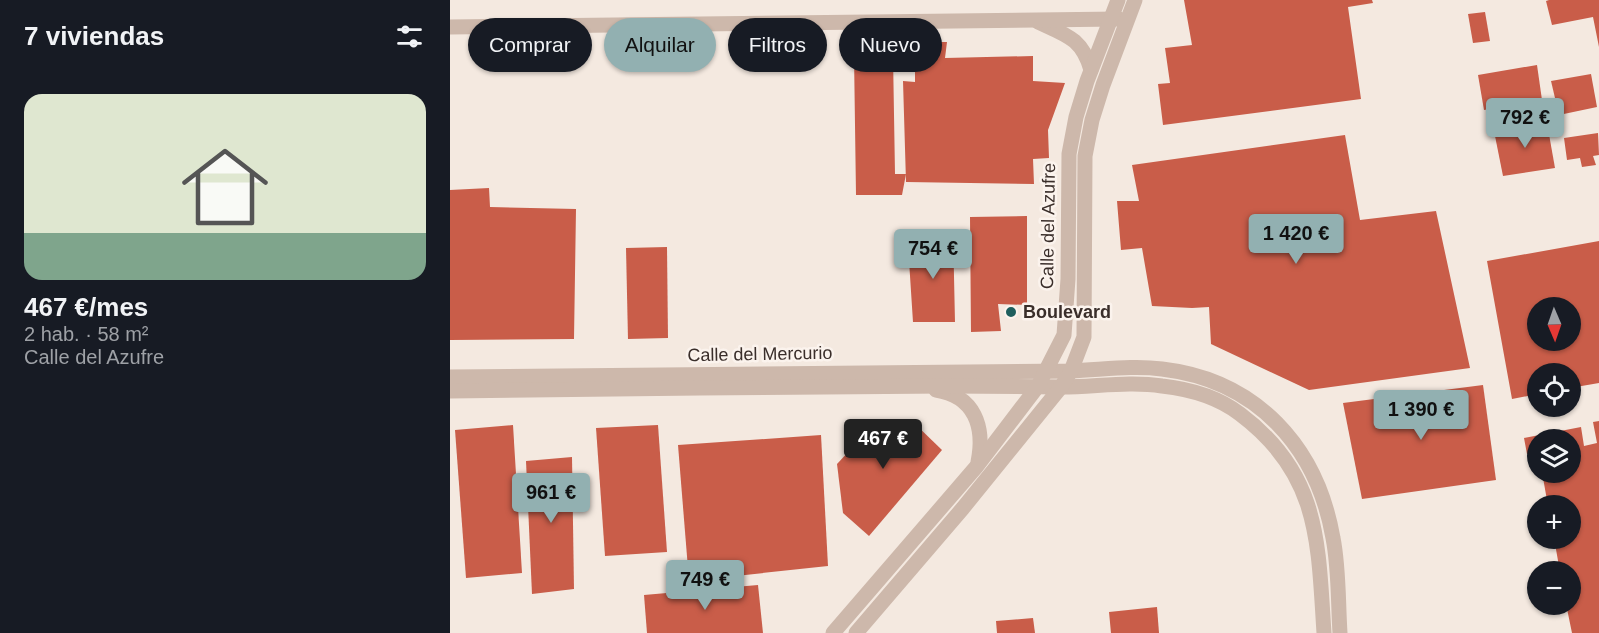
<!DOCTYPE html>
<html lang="es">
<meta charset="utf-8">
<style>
body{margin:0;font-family:Helvetica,sans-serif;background:#20242c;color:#f1f3f6;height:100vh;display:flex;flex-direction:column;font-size:22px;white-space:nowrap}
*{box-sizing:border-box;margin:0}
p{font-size:20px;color:#9ea1a6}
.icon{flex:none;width:33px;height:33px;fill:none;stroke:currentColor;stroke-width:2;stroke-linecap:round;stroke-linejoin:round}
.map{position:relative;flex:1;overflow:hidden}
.panel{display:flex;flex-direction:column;background:#171b24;width:450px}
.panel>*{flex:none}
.hud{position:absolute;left:18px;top:18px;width:570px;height:54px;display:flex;gap:12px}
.needle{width:39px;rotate:178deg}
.controls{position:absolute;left:1077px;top:297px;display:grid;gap:12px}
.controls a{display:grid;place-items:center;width:54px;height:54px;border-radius:50%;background:#171b24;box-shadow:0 2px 4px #0004;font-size:30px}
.price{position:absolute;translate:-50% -51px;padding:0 14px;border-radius:6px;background:#92b0b1;color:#111;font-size:20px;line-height:39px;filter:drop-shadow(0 2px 3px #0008)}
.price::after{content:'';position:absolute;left:50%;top:36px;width:18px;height:14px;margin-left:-9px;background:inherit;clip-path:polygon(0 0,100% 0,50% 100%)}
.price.on{background:#222;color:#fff}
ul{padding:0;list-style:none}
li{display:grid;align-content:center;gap:12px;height:318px;padding:0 24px}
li+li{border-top:2px solid #363941}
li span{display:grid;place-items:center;height:186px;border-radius:18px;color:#555}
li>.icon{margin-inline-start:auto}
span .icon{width:108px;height:108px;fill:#fffc;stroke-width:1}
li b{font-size:26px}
h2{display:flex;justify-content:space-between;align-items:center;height:72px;padding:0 24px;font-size:26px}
.tag{padding:0 21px;border-radius:27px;background:#171b24;box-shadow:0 2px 4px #0004;font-size:21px;line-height:54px}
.tag.on{background:#92b0b1;color:#111}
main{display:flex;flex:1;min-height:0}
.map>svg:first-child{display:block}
</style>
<main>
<section class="panel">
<h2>7 viviendas<svg class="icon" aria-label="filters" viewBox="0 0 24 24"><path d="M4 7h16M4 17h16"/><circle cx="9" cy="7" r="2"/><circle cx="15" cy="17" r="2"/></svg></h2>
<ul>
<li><span style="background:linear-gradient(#dfe7d0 75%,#7fa58c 0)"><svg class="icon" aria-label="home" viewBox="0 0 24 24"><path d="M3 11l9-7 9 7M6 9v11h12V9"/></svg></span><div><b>467 €/mes</b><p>2 hab. · 58 m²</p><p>Calle del Azufre</p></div></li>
</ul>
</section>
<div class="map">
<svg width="1149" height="633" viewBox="0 0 1149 633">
<rect width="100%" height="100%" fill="#f4e9e0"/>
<g fill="#c95d49" fill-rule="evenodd">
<polygon points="734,0 922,0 923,3 898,7 911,99 713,125 708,84 720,83 715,48 742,45"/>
<polygon points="1099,0 1149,0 1149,47 1143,17 1102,25 1096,1"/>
<polygon points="1035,12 1040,41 1023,43 1018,14"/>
<polygon points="471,42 497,42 495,58 583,56 583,81 615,83 598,130 599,158 583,159 584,184 456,182 453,81 465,82 465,59"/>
<polygon points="404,55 443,55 445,174 456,174 452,195 406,195"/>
<polygon points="1087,65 1092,100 1034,110 1028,75"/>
<polygon points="1141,74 1147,107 1109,115 1101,81"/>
<polygon points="1097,123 1105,168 1053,176 1044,131"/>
<polygon points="1148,133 1149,155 1143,156 1146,165 1132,167 1130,158 1117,160 1114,138"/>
<polygon points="895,135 910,220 986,211 1020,368 859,390 761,344 759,307 742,308 702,306 692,248 671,250 667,201 689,201 682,165"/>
<polygon points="39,188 40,207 126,209 124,339 0,340 0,190"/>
<polygon points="577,216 577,305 548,304 551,331 521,332 520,217"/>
<polygon points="487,230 503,230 505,322 463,322 458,245 487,244"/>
<path d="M1149 241V383L1120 388V374H1088V394L1062 399 1037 261ZM1088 308H1120V340H1088Z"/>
<polygon points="217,247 218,338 178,339 176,248"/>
<polygon points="1033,385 1046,480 912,499 893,403"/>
<polygon points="427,421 462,421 492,450 419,536 393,513 387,464"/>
<polygon points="1149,421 1149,633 1122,633 1116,604 1120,604 1120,572 1110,572 1104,538 1120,538 1120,506 1098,506 1092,472 1120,472 1120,440 1088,440 1088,453 1077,454 1074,438 1131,427 1134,446 1147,443 1143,422"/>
<polygon points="63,425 72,573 16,578 5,430"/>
<polygon points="208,425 217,552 155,556 146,428"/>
<polygon points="371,435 378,566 239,581 228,445"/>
<polygon points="122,457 124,589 82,594 76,461"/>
<polygon points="308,585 313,633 197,633 194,595"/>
<polygon points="707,607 709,633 661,633 659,612"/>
<polygon points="583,618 585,633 547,633 546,621"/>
</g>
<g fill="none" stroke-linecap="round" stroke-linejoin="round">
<g stroke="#cdb8ab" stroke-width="15">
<path d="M588 22C616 35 632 38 641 70"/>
<polyline points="0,27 669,19"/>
<path d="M0 377 621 371C651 370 682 365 712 369 806 380 867 446 883 538 889 568 888 602 890 633"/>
<path d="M486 390C525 396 535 427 528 462"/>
<path d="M0 391C166 389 331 387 497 386 536 386 574 387 612 387 645 387 679 381 712 386 739 389 768 397 790 414 870 474 868 542 874 633"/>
<polyline points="383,633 527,466 588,386 614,335 618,279 619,154 626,117 637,81 668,0"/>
<polyline points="406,633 513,508 611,387 621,371 634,337 635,156 642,120 653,85 685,0"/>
</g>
</g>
<circle fill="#1e5e5d" stroke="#fbf3ed" stroke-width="2" cx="561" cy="312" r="6"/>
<g text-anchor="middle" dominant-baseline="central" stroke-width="5" stroke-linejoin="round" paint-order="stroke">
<g font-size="18" fill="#3a2e2a" stroke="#fbf3ed">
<text transform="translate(598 226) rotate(-89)">Calle del Azufre</text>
<text transform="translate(310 354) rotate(-1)">Calle del Mercurio</text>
</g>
<g font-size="18" font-weight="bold" fill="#3a2e2a" stroke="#fbf3ed" text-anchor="start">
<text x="573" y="312">Boulevard</text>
</g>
</g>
</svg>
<div class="controls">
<a><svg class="needle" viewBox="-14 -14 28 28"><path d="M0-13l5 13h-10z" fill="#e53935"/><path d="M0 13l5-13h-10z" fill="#9ea1a6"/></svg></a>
<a><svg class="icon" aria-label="locate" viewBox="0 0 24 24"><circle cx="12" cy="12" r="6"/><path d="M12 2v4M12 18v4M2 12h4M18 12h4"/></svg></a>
<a><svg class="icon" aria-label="layers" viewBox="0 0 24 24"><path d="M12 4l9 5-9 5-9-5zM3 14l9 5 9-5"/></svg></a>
<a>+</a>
<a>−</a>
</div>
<b class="price" style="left:1075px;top:149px">792 €</b>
<b class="price" style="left:846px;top:265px">1 420 €</b>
<b class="price" style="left:483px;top:280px">754 €</b>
<b class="price" style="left:971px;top:441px">1 390 €</b>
<b class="price on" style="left:433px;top:470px">467 €</b>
<b class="price" style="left:101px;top:524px">961 €</b>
<b class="price" style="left:255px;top:611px">749 €</b>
<div class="hud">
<a class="tag">Comprar</a>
<a class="tag on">Alquilar</a>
<a class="tag">Filtros</a>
<a class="tag">Nuevo</a>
</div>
</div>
</main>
